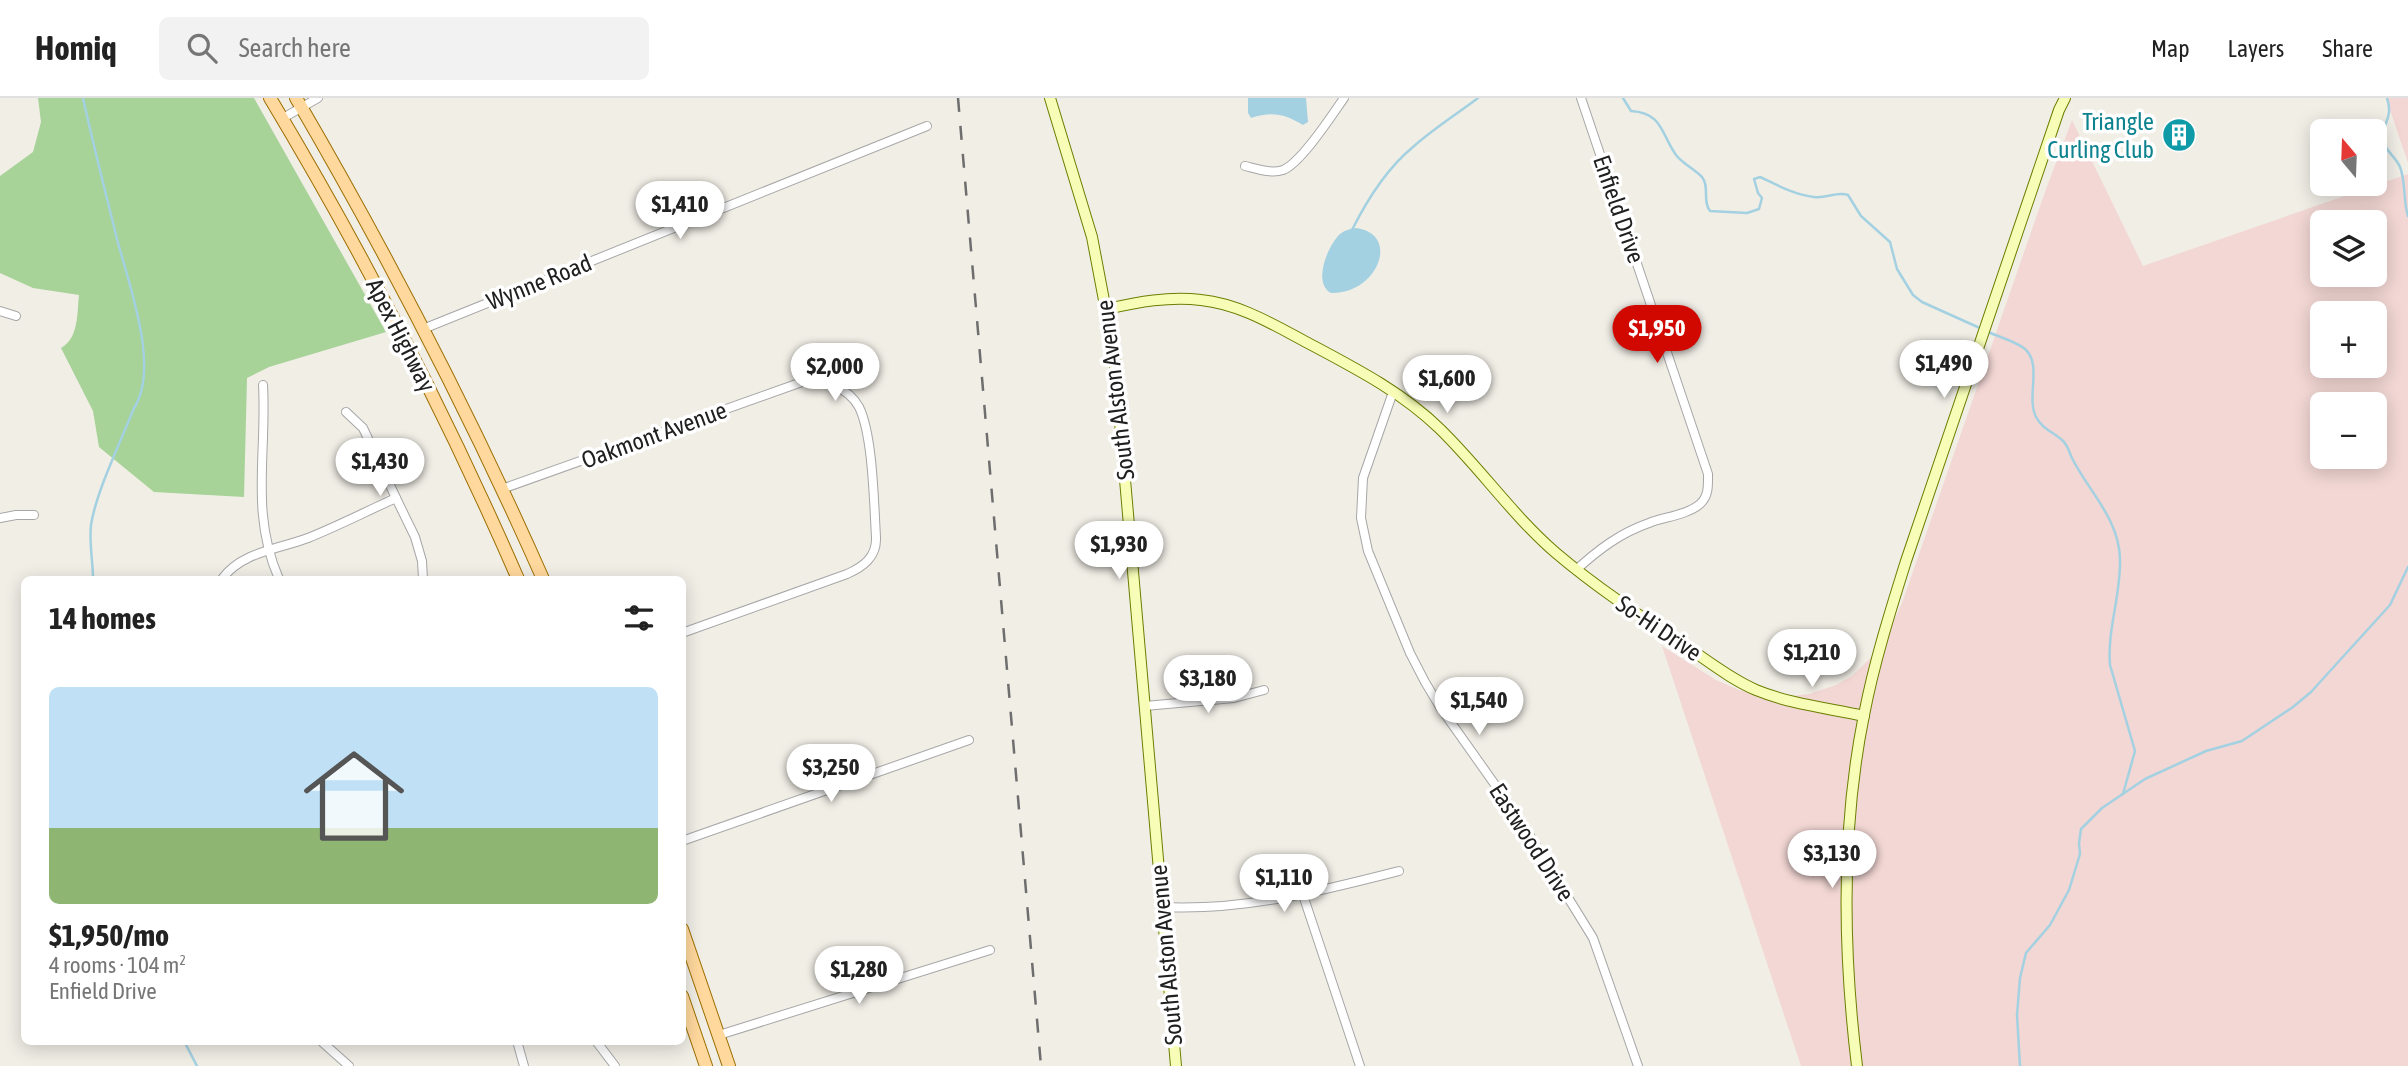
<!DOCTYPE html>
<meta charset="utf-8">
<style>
body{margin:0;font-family:"Asap Condensed",sans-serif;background:#f2f2f2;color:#222;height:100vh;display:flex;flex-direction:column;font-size:26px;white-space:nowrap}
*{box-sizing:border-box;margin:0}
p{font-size:23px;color:#767676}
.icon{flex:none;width:38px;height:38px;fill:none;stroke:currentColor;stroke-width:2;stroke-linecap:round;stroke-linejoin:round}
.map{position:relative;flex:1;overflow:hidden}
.side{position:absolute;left:21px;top:478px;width:665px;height:469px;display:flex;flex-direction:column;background:#fff;border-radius:10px;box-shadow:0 4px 18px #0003}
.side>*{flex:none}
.needle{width:46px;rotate:341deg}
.fabs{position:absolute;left:2310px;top:21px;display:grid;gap:14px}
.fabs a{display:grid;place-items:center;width:77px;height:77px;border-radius:10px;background:#fff;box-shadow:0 4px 18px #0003;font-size:35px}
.price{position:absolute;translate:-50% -60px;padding:0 16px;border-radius:24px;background:#fff;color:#222;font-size:23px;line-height:46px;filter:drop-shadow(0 2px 4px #0008)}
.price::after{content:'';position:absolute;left:50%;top:42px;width:21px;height:16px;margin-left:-10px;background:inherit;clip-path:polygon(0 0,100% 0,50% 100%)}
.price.active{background:#d00800;color:#fff}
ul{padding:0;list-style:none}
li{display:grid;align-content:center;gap:14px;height:371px;padding:0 28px}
li span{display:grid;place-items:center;height:217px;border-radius:10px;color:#555}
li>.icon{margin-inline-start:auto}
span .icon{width:126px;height:126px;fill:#fffc;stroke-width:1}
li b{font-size:30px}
h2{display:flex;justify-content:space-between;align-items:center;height:84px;padding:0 28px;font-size:30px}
header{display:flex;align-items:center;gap:42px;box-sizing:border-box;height:98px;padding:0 35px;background:#fff;border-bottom:2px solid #e0e0e0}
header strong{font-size:33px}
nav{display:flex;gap:38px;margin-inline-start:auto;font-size:24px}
.search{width:490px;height:63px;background:#f2f2f2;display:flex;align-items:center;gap:18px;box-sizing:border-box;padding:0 24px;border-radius:10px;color:#767676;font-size:26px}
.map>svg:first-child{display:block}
</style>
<header>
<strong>Homiq</strong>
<div class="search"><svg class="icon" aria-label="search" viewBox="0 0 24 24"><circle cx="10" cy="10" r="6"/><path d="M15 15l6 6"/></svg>Search here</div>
<nav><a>Map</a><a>Layers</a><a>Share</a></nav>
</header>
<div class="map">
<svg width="2408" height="968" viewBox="0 0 2408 968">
<rect width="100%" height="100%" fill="#f1eee6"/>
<g fill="#f2d7d4" fill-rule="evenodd">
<polygon points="2386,0 2408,0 2408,65"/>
<path d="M2072 22 2143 168 2408 76V968H1801L1662 548 1716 582 1739 592 1759 597 1784 599 1809 596 1836 587 1852 578 1881 550 1902 505 2045 94ZM2322 124H2375V177H2322ZM2322 215H2375V268H2322ZM2322 306H2375V359H2322Z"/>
</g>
<path fill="#a7d298" d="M38 0H254L386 234 269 269 247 280 244 399 154 394 99 349 93 313 61 250C79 240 77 215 79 197L33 190 0 175V78L33 54 41 24Z"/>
<g fill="#a4d1e1">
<path d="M1248 0H1306L1308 24 1303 27C1285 16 1272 13 1251 20L1248 15Z"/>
<path d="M1356 130C1401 136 1378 196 1331 195 1312 185 1328 147 1340 136 1345 132 1350 131 1356 130Z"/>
</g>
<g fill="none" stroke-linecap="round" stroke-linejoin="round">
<g stroke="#a4d1e1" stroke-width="2.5">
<path d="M83 0C93 46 105 92 116 137 127 182 161 268 134 310 121 343 96 394 91 427 89 446 93 463 93 481"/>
<path d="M1623 0 1631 13C1663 15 1661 36 1676 57 1682 65 1694 71 1702 79 1710 89 1702 103 1710 113L1747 115 1759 111 1762 100 1758 95 1754 81 1760 79C1777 87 1795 97 1814 99 1826 101 1837 93 1848 97L1861 118 1890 144 1897 171 1913 197 1922 204 1982 231"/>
<path d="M2387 0C2394 21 2381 26 2383 42 2385 53 2396 59 2400 69 2406 84 2403 103 2408 118"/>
<path d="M1352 132C1367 102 1386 71 1413 49 1433 31 1457 16 1478 0"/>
<path d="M1988 234C1999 239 2018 244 2026 252 2042 268 2026 299 2036 319 2043 332 2054 334 2063 343 2069 349 2069 355 2073 362 2090 395 2119 421 2120 461 2121 497 2107 532 2110 567L2135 653 2123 696"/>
<polyline points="184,943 197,968"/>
<polyline points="2020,968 2017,917 2020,880 2026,855 2050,827 2069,792 2080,756 2079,745 2081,731 2102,710 2145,681 2206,653 2242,643 2293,609 2311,594 2390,507 2408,469"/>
</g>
<g stroke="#a7a7a7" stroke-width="10">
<g id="street">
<polyline points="283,20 318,0"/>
<path d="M1245 68C1257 71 1271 76 1283 72 1301 65 1332 17 1344 0"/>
<polyline points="0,213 16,218"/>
<polyline points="423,231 927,28"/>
<path d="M263 287C267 356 250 415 279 481"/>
<polyline points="1393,294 1363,380 1361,420 1368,453 1410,555 1425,584 1440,609 1520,722 1593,840 1638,968"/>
<polyline points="346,314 363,330 396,400 415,439 422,463 423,481"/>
<path d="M502 391 802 284C823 281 848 289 859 309 873 337 874 407 876 439 877 459 863 469 847 476L682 535"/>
<polyline points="0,420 16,417 34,417"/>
<path d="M1576 472C1598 452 1620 435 1649 425 1664 419 1687 417 1700 406 1709 398 1708 387 1708 376L1581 0"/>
<path d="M222 481C241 454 279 451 308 440 338 428 367 413 396 400"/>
<polyline points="1145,608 1234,600 1264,592"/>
<polyline points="682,743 969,642"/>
<polyline points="1303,797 1360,968"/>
<path d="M1162 809C1244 813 1321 793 1399 773"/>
<polyline points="719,937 990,852"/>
<polyline points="321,943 349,968"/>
<polyline points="517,943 524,968"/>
<polyline points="596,943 615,968"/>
</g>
</g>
<g stroke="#6b7e00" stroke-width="12">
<g id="secondary">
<polyline points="1050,0 1092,139 1114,255 1176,968"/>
<path d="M1107 211C1138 204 1169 198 1201 202 1240 206 1274 227 1308 245 1355 270 1402 294 1440 331 1481 371 1513 418 1556 455 1596 489 1640 518 1684 547 1707 562 1730 581 1756 592 1790 606 1827 610 1864 618"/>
<path d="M1857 968C1843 853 1841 731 1864 617 1874 565 1890 514 1906 463L2059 12 2065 0"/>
</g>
</g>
<g stroke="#9c6e00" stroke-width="14">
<g id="primary">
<path d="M270 0C363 155 446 316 518 481"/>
<path d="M296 0C387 156 470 316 543 481"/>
<polyline points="682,831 729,968"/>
<polyline points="682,898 706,968"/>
</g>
</g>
<use href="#street" stroke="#fff" stroke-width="8"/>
<use href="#secondary" stroke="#f7fdb7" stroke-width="10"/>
<use href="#primary" stroke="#ffd89d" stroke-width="12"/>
<polyline stroke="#6e6e6e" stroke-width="2.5" stroke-dasharray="14 14" stroke-linecap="butt" points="958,0 1041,968"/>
</g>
<defs>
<g id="building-disc" transform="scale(1.75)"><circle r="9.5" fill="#0f9aa8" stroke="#fff"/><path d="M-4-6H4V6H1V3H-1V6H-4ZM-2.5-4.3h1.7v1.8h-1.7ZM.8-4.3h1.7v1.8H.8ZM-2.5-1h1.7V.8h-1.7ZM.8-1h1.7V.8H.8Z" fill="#fff"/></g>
</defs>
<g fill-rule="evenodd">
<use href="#building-disc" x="2179" y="37"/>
</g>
<g text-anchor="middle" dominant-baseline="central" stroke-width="7" stroke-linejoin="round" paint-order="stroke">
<g font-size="24" fill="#0d838f" stroke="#fff" text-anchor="end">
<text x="2154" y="23">Triangle<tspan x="2154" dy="28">Curling Club</tspan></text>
</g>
<g font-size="24" fill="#202020" stroke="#fff">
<text transform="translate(1619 111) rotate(71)">Enfield Drive</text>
<text transform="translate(539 184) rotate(-22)">Wynne Road</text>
<text transform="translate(401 237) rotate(63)">Apex Highway</text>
<text transform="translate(1115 292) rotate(-97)">South Alston Avenue</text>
<text transform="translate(654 337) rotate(-20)">Oakmont Avenue</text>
<text transform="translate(1659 530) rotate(34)">So-Hi Drive</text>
<text transform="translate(1532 744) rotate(57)">Eastwood Drive</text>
<text transform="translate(1166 857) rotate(-95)">South Alston Avenue</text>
</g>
</g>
</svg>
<div class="fabs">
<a><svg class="needle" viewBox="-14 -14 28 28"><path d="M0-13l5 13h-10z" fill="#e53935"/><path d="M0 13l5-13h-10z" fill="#767676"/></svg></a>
<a><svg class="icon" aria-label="layers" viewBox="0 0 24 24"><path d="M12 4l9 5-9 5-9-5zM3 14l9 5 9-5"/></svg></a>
<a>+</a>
<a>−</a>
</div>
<b class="price" style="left:680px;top:143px">$1,410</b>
<b class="price active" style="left:1657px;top:267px">$1,950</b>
<b class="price" style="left:1944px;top:302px">$1,490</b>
<b class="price" style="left:835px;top:305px">$2,000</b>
<b class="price" style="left:1447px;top:317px">$1,600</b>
<b class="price" style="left:380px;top:400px">$1,430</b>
<b class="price" style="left:1119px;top:483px">$1,930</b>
<b class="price" style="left:1812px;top:591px">$1,210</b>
<b class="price" style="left:1208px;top:617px">$3,180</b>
<b class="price" style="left:1479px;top:639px">$1,540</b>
<b class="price" style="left:831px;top:706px">$3,250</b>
<b class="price" style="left:1832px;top:792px">$3,130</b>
<b class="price" style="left:1284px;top:816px">$1,110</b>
<b class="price" style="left:859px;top:908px">$1,280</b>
<section class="side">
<h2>14 homes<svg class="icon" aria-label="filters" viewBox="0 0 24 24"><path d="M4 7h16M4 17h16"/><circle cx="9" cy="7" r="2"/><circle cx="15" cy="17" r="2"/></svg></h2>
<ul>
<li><span style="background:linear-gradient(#bfe0f5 65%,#8fb573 0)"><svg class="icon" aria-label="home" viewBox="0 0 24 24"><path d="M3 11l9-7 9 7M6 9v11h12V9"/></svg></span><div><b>$1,950/mo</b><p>4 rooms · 104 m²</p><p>Enfield Drive</p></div></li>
</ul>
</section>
</div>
